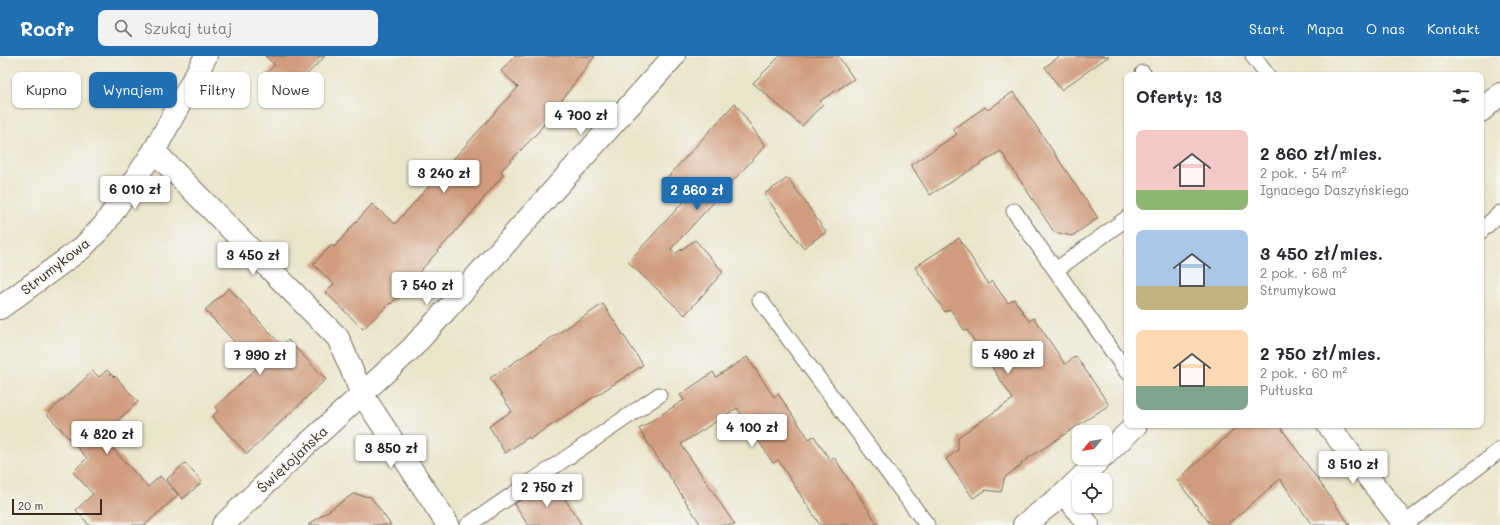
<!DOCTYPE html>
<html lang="pl">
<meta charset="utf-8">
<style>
body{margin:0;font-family:Mali,sans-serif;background:#f2f2f3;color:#2b2b33;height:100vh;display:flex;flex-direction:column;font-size:15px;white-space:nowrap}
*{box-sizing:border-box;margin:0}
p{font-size:13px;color:#7c7c81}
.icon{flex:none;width:22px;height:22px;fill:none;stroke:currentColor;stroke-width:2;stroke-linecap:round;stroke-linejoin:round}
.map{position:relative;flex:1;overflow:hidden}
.panel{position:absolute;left:1124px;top:16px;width:360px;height:356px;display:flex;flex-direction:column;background:#fff;border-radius:8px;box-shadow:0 1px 3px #0004}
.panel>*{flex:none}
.banner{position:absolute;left:12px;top:16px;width:380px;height:36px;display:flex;gap:8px}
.needle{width:26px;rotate:240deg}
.fabs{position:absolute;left:1072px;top:369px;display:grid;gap:8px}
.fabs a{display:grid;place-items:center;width:40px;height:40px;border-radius:8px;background:#fff;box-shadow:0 1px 3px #0004;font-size:20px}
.scale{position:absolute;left:12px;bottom:10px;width:90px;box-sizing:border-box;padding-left:4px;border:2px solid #3b2a1e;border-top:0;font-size:11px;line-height:14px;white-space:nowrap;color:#3b2a1e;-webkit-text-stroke:3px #f6f6f2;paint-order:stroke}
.price{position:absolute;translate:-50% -34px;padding:0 9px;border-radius:4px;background:#fff;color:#222;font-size:13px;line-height:26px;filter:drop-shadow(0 1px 2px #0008)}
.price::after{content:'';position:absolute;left:50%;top:24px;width:12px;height:9px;margin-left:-6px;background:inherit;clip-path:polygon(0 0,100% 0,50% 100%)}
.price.selected{background:#1f6fb2;color:#fff}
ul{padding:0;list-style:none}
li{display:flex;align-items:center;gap:12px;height:100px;padding:0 12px}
li span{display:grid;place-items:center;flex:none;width:112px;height:80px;border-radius:8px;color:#555}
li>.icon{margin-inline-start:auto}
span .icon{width:48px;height:48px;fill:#fffc;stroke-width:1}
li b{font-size:17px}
h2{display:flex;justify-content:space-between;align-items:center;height:48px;padding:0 12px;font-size:17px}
.chip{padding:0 14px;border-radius:8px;background:#fff;box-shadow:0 1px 3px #0004;font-size:14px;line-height:36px}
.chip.selected{background:#1f6fb2;color:#fff}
header{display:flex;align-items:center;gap:24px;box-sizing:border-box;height:56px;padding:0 20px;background:#1f6fb2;color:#fff}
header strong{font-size:19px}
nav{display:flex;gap:22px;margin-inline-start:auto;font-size:14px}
.search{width:280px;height:36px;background:#f2f2f3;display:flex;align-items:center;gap:10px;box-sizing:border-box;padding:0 14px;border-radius:8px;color:#7c7c81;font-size:15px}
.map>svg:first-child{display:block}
</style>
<header>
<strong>Roofr</strong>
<div class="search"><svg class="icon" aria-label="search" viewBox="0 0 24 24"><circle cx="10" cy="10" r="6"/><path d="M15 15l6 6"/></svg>Szukaj tutaj</div>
<nav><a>Start</a><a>Mapa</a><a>O nas</a><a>Kontakt</a></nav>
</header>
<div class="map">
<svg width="1500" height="469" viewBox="0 0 1500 469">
<rect width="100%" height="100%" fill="#f6f6f2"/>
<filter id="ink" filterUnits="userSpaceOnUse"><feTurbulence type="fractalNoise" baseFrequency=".025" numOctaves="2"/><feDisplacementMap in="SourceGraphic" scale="8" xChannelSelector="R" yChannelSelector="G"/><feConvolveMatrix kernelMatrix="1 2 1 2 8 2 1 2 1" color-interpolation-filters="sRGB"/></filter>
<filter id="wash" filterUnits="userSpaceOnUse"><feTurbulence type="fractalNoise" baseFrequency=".012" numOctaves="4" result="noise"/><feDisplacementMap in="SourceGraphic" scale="16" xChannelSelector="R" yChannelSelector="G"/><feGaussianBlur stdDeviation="0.9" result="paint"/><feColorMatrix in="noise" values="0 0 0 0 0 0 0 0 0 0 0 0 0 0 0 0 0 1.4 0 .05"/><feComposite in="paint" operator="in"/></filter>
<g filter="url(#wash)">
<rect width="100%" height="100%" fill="#eae5ca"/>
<g id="blocks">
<g fill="#d09c7d">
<polygon points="265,0 325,0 297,29 292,25 280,36 264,20 275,9"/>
<polygon points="515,0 595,0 538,76 500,116 503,119 470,159 391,248 390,247 363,273 325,236 334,228 313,208 332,189 334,191 372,148 395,168 518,31 501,15"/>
<polygon points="780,0 838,0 854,23 820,45 823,48 802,70 753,27"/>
<polygon points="1060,0 1109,0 1061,34 1045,11"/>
<polygon points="1013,36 1098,162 1072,180 1054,176 1001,95 930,139 911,109 957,78 953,73 985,51 988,54"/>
<polygon points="735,47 765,90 671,193 675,198 695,184 723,216 685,259 628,206 687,142 666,123"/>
<polygon points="788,122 826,176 803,192 764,138"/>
<polygon points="959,182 988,228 992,225 1008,247 1014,243 1029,265 1034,262 1065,308 1076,300 1109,349 1021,407 1022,409 1005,421 1001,436 986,434 973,442 946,403 958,394 958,381 1013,343 967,274 965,275 950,253 945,256 915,211"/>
<polygon points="229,232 282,290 288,284 326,323 247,398 212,361 218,355 215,351 258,311 205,254"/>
<polygon points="603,248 643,309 530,383 529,381 505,397 489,370 512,355 490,322"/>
<polygon points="747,301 774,341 778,338 809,383 814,380 830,404 834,401 878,469 820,469 778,404 773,407 737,352 681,388 735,469 701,469 639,373 684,344 680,339 713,316 716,321"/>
<polygon points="107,314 114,321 115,320 138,346 101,380 148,431 160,420 178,439 145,469 89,469 76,454 93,438 73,416 87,402 47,358 93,315 99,321"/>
<polygon points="1240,369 1279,369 1350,469 1312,469 1280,423 1227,469 1211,469 1177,424"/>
<polygon points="185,407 202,426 183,443 166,424"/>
<polygon points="552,424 582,469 528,469 514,448"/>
<polygon points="353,438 371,441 391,469 308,469"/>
</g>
</g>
</g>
<g filter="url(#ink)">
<use href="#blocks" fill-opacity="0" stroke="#786b5a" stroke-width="1"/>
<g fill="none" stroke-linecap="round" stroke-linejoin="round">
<g stroke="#786b5a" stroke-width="17">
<g id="lane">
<polyline points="1253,0 1267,19"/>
<polyline points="1143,17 1144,19"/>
<polyline points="1014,155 1127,316"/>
<polyline points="1481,175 1500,157"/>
<polyline points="1056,214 1127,162"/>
<polyline points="760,244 927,469"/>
<polyline points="1404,468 1500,394"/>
<polyline points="468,469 659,339"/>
</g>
</g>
<g stroke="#786b5a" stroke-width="24">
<g id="street">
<polyline points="1481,55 1500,38"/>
<polyline points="154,95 338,282 362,338"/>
<polyline points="0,252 82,192 104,169 154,95 206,0"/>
<polyline points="1328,369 1405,469"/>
<polyline points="1105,399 1136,369"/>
<polyline points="1065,437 1088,469"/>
<polyline points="1024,469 1065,437 1101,402"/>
</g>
</g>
<g stroke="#786b5a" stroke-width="24">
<g id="secondary">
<polyline points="362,338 448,469"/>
<polyline points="223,469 291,403 412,292 674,0"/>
</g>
</g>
<use href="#lane" stroke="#fff" stroke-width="15"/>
<use href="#street" stroke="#fff" stroke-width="22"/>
<use href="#secondary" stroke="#fff" stroke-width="22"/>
</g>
</g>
<g text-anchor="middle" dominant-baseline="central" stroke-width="4" stroke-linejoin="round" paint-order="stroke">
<g font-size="14" fill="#3b2a1e" stroke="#f6f6f2">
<text transform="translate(55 210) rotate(-38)">Strumykowa</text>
<text transform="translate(292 403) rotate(-43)">Świętojańska</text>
</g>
</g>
</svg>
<div class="fabs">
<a><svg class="needle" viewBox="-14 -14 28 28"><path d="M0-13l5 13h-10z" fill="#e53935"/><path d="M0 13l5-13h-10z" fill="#7c7c81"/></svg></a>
<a><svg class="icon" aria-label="locate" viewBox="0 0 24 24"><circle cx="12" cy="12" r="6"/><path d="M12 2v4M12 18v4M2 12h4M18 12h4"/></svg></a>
</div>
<div class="scale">20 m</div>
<b class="price" style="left:581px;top:80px">4 700 zł</b>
<b class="price" style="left:444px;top:138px">3 240 zł</b>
<b class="price" style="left:135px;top:154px">6 010 zł</b>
<b class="price selected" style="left:697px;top:155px">2 860 zł</b>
<b class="price" style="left:253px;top:220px">3 450 zł</b>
<b class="price" style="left:427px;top:250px">7 540 zł</b>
<b class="price" style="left:1008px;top:319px">5 490 zł</b>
<b class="price" style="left:260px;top:320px">7 990 zł</b>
<b class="price" style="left:752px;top:392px">4 100 zł</b>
<b class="price" style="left:107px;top:399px">4 820 zł</b>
<b class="price" style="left:391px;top:413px">3 850 zł</b>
<b class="price" style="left:1353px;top:429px">3 510 zł</b>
<b class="price" style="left:547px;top:452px">2 750 zł</b>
<div class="banner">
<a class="chip">Kupno</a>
<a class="chip selected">Wynajem</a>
<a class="chip">Filtry</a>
<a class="chip">Nowe</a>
</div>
<section class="panel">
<h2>Oferty: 13<svg class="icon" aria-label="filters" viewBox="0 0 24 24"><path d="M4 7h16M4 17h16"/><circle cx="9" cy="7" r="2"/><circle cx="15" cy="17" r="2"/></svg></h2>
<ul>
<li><span style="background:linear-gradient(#f6c9c9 75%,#8fb573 0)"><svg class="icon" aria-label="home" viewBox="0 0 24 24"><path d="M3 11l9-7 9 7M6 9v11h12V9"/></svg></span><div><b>2 860 zł/mies.</b><p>2 pok. · 54 m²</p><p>Ignacego Daszyńskiego</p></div></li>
<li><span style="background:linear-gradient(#a9c7e8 70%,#c2b280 0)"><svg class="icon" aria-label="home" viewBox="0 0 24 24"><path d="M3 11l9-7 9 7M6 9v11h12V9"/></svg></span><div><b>3 450 zł/mies.</b><p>2 pok. · 68 m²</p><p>Strumykowa</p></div></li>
<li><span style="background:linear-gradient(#ffd9b3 70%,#7fa58c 0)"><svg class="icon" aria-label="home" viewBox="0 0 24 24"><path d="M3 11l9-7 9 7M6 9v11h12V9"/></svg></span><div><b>2 750 zł/mies.</b><p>2 pok. · 60 m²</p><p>Pułtuska</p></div></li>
</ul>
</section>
</div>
